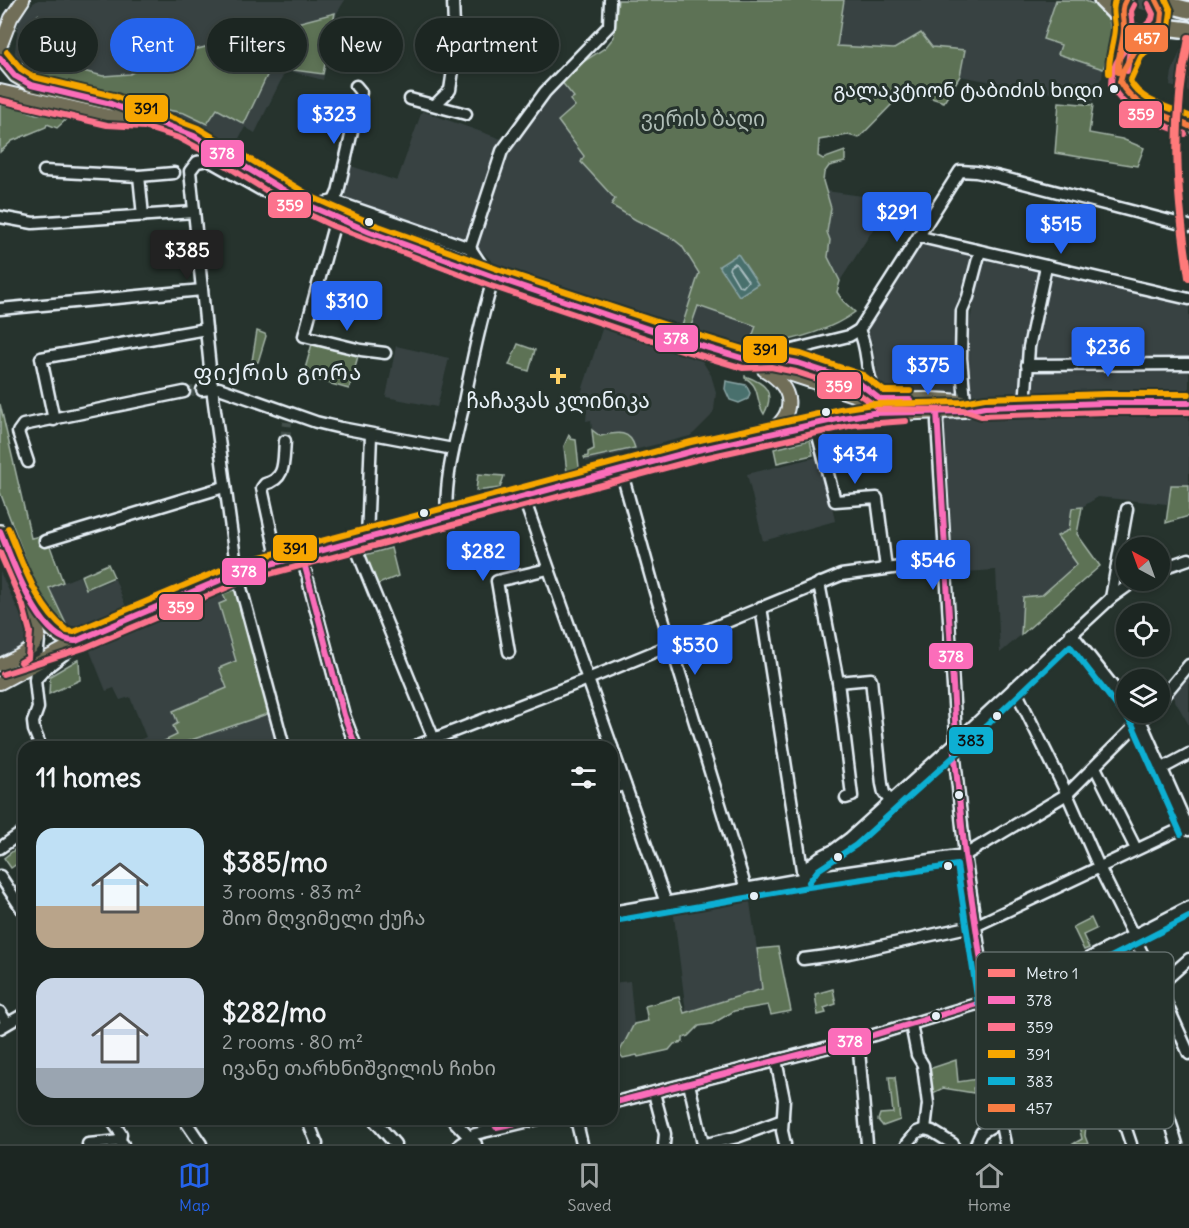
<!DOCTYPE html>
<meta charset="utf-8">
<style>
body{margin:0;font-family:Delius,"Noto Sans Georgian",sans-serif;background:#29322f;color:#f1f3f6;height:100vh;display:flex;flex-direction:column;font-size:22px;white-space:nowrap}
*{box-sizing:border-box;margin:0}
p{font-size:20px;color:#a0a5a5}
.icon{flex:none;width:33px;height:33px;fill:none;stroke:currentColor;stroke-width:2;stroke-linecap:round;stroke-linejoin:round}
.map{position:relative;flex:1;overflow:hidden}
.sheet{position:absolute;left:18px;top:741px;width:600px;height:384px;display:flex;flex-direction:column;background:#1c2622;border-radius:18px;box-shadow:0 3px 9px #0003,0 0 0 2px #3a4340}
.sheet>*{flex:none}
.guide{position:absolute;left:18px;top:18px;width:600px;height:54px;display:flex;gap:12px}
.needle{width:39px;rotate:319deg}
.tools{position:absolute;left:1116px;top:537px;display:grid;gap:12px}
.tools a{display:grid;place-items:center;width:54px;height:54px;border-radius:50%;background:#1c2622;box-shadow:0 3px 9px #0003,0 0 0 2px #3a4340;font-size:30px}
.price{position:absolute;translate:-50% -51px;padding:0 14px;border-radius:6px;background:#2563eb;color:#fff;font-size:20px;line-height:39px;filter:drop-shadow(0 2px 3px #0008)}
.price::after{content:'';position:absolute;left:50%;top:36px;width:18px;height:14px;margin-left:-9px;background:inherit;clip-path:polygon(0 0,100% 0,50% 100%)}
.price.selected{background:#222;color:#fff}
ul{padding:0;list-style:none}
li{display:flex;align-items:center;gap:18px;height:150px;padding:0 18px}
li span{display:grid;place-items:center;flex:none;width:168px;height:120px;border-radius:18px;color:#555}
li>.icon{margin-inline-start:auto}
span .icon{width:72px;height:72px;fill:#fffc;stroke-width:1}
li b{font-size:26px}
h2{display:flex;justify-content:space-between;align-items:center;height:72px;padding:0 18px;font-size:26px}
.tag{padding:0 21px;border-radius:27px;background:#1c2622;box-shadow:0 3px 9px #0003,0 0 0 2px #3a4340;font-size:21px;line-height:54px}
.tag.selected{background:#2563eb;color:#fff}
.tab-bar{display:flex;justify-content:space-around;align-items:center;height:84px;border-top:2px solid #3a4340;background:#1c2622;font-size:16px;color:#a0a5a5}
.tab-bar a{display:grid;justify-items:center;gap:3px}
.tab-bar .selected{color:#2563eb}
.map>svg:first-child{display:block}
</style>
<div class="map">
<svg width="1189" height="1144" viewBox="0 0 1189 1144">
<rect width="100%" height="100%" fill="#26332d"/>
<filter id="ink" filterUnits="userSpaceOnUse"><feTurbulence type="fractalNoise" baseFrequency=".0167" numOctaves="2"/><feDisplacementMap in="SourceGraphic" scale="12" xChannelSelector="R" yChannelSelector="G"/><feConvolveMatrix kernelMatrix="1 2 1 2 8 2 1 2 1" color-interpolation-filters="sRGB"/></filter>
<g filter="url(#ink)">
<g fill="#374242">
<polygon points="38,0 345,0 337,13 323,80 286,70 255,133 245,127 235,146 205,128 187,121 34,81 13,66 19,19 32,4"/>
<polygon points="844,0 1056,0 1043,39 1061,46 1059,54 1103,69 1102,78 1094,87 1093,101 960,76 965,51 894,49 836,46"/>
<polygon points="1186,36 1189,37 1189,91 1170,86 1172,72"/>
<polygon points="560,80 574,97 575,106 558,121 584,157 581,162 636,220 672,238 682,246 699,273 682,326 698,306 756,326 747,353 499,268 473,243 347,200 344,193 351,166 397,181 422,111 510,142"/>
<polygon points="826,191 892,200 840,281 828,257 830,240 827,232 831,208"/>
<polygon points="923,240 974,252 975,256 964,302 957,301 956,361 962,395 882,394 874,375 877,372 872,341 867,338 872,315"/>
<polygon points="984,255 1041,268 1022,392 969,396 964,352 968,351 968,330 976,291 974,286"/>
<polygon points="1051,271 1189,303 1189,392 1029,393 1029,361 1048,273"/>
<polygon points="604,323 699,356 711,375 716,392 714,410 711,416 694,433 690,436 586,462 586,459 635,447 613,432 604,435 596,435 592,430 591,420 586,421 588,396 581,394"/>
<polygon points="396,346 449,358 437,407 386,397"/>
<polygon points="1126,412 1189,415 1189,485 1171,485 1167,504 1098,497 1082,507 1072,508 1077,564 1042,595 1023,597 1021,635 1000,653 996,570 949,573 942,419 945,416 1074,416 1081,413"/>
<polygon points="829,454 840,503 832,506 835,521 763,541 747,474"/>
<polygon points="0,572 31,637 27,644 20,650 0,660"/>
<polygon points="79,576 86,590 115,579 126,607 79,628 66,624 49,588"/>
<polygon points="236,582 279,747 123,747 146,737 130,697 120,700 114,688 106,691 88,646"/>
<polygon points="1189,669 1189,725 1170,692"/>
<polygon points="749,896 763,989 686,1012 673,908"/>
<polygon points="630,981 634,1024 619,1053 612,1051 612,983"/>
</g>
<g fill="#5d7255" stroke="#a2b2a6" stroke-width="1.5">
<path d="M618 0H844L837 46 894 49 921 33 932 47 965 50 960 76 944 102 910 91 901 95 859 138 848 135 819 140 818 156 823 159 845 151V162L829 166 824 173 823 181 831 208 827 232 830 240 828 257 840 281 837 292 843 301 855 312C828 333 781 343 748 348L756 326 698 306 690 329 682 326 699 273 682 246 672 238 636 220 611 205 615 199 581 162 584 156 558 121 575 106 570 100 574 97 560 80 583 62 605 48 614 37Z"/>
<polygon points="1056,0 1083,0 1099,6 1109,20 1113,41 1103,69 1058,54 1061,45 1043,39"/>
<path d="M335 13 323 74 271 67 244 124 217 109 207 124 184 113 146 106 51 81 26 73 17 65 29 59C29 44 28 26 38 15L39 36 63 66 103 76 130 74 152 61Z"/>
<polygon points="1059,102 1093,105 1089,133 1122,139 1144,148 1137,166 1055,153"/>
<polygon points="0,105 13,106 36,114 72,114 57,128 47,124 46,127 12,141 0,152"/>
<polygon points="257,331 265,334 266,336 258,362 252,361"/>
<polygon points="312,344 358,356 349,389 303,376"/>
<polygon points="518,344 535,350 529,371 509,365"/>
<path d="M745 376C765 383 776 392 764 414 755 401 761 386 745 378Z"/>
<polygon points="0,404 31,538 46,535 63,582 49,588 66,624 63,628 39,595 0,492"/>
<path d="M592 430 600 436C615 433 630 428 635 448L585 459 584 457 588 456V452L594 449Z"/>
<polygon points="569,435 571,439 576,440 579,467 577,471 567,473 564,446"/>
<polygon points="810,440 813,455 777,463 774,449"/>
<polygon points="478,474 504,476 500,488 476,491"/>
<polygon points="1171,485 1189,485 1189,516 1166,523"/>
<polygon points="1082,507 1077,534 1100,566 1021,635 1023,597 1042,595 1077,564 1057,536 1069,530 1072,508"/>
<polygon points="391,548 398,576 376,585 365,555"/>
<polygon points="108,564 114,577 86,589 81,576"/>
<polygon points="239,588 270,713 171,747 152,747 177,735 173,726 178,723 173,711 227,688 219,668 236,661 219,604 226,601 223,594"/>
<polygon points="79,659 80,680 49,694 50,676"/>
<polygon points="18,847 21,851 24,849 24,859 11,868 4,858"/>
<polygon points="1091,918 1096,929 1083,935 1089,948 1084,950 1073,927"/>
<polygon points="778,947 791,1011 771,1015 768,1005 734,1011 712,1024 699,1026 689,1036 683,1038 683,1042 674,1044 669,1050 638,1057 637,1055 623,1058 619,1053 634,1024 648,1021 645,1006 679,997 684,1013 762,989 757,949"/>
<polygon points="833,989 836,1004 824,1008 826,1013 818,1015 815,994"/>
<polygon points="956,1060 958,1082 984,1078 986,1085 973,1088 974,1093 943,1088 931,1094 926,1070"/>
<polygon points="889,1077 895,1077 900,1120 883,1126 878,1120 880,1114 893,1113"/>
<polygon points="1113,1103 1116,1109 1086,1123 1085,1136 1088,1144 1073,1144 1082,1139 1075,1109 1083,1106 1089,1117"/>
</g>
<g fill="#4a706d" stroke="#89a4a5" stroke-width="1.5">
<polygon points="738,254 758,284 739,296 719,266"/>
<polygon points="726,381 746,385 750,393 748,399 739,403 730,400 725,389"/>
</g>
<g fill="none" stroke-linecap="round" stroke-linejoin="round">
<polygon stroke="#a9bdc0" stroke-width="1.5" points="735,263 748,281 743,287 739,286 729,269 730,266"/>
<g stroke="#43504b" stroke-width="10" stroke-dasharray="10 5" stroke-linecap="butt">
<polyline points="184,392 202,390"/>
<polyline points="285,441 287,422"/>
</g>
<polyline stroke="#43504b" stroke-width="15" stroke-dasharray="15 8" stroke-linecap="butt" points="1138,0 1169,10"/>
<g stroke="#e8f1f8" stroke-width="15">
<g id="minor">
<polyline points="410,99 466,114"/>
<polyline points="435,105 450,90 455,57 453,0"/>
<polyline points="44,171 139,176 174,173"/>
<polyline points="139,176 143,216"/>
<polyline points="334,201 338,192 361,92 356,86"/>
<polyline points="310,206 334,201 470,248 488,275"/>
<polyline points="0,217 33,223 194,212"/>
<polyline points="336,218 304,336 361,350 385,353"/>
<polyline points="920,235 925,238 1189,299"/>
<polyline points="470,248 502,151 545,92 609,26 610,0"/>
<polyline points="0,309 202,290"/>
<path d="M859 330C871 355 862 375 881 400"/>
<polyline points="764,365 780,353 849,336 859,330 960,171 976,172 996,176 1189,226"/>
<polyline points="1027,365 1189,364"/>
<polyline points="202,390 219,388 316,422 341,428 453,449"/>
<polyline points="965,401 961,358 962,311 968,297 980,251"/>
<polyline points="939,405 937,422 956,736 954,749 965,855 987,1001"/>
<polyline points="1025,406 1029,347 1046,266"/>
<polyline points="54,420 41,358 206,329"/>
<polyline points="815,424 835,501 877,498 886,568"/>
<polyline points="28,462 18,432 23,425 184,392"/>
<polyline points="621,470 655,592 746,889"/>
<polyline points="521,497 528,510 612,747"/>
<path d="M447 517C444 482 454 447 462 412 471 367 480 321 494 277"/>
<polyline points="367,539 371,435"/>
<polyline points="45,541 224,487"/>
<polyline points="354,543 437,747"/>
<polyline points="302,555 306,572"/>
<path d="M278 562 262 488 265 484C287 479 283 460 285 441"/>
<polyline points="1160,569 1189,559"/>
<polyline points="308,580 344,715 356,747"/>
<polyline points="819,583 838,682 852,796 846,798"/>
<polyline points="1111,598 1127,509"/>
<polyline points="761,607 803,876"/>
<polyline points="1071,633 1126,703"/>
<polyline points="39,639 35,680 38,708 33,722 34,730 41,747"/>
<polyline points="509,652 497,581 548,569"/>
<polyline points="36,679 46,668 73,647"/>
<polyline points="838,682 871,679 882,784 884,793 890,801"/>
<polyline points="1014,687 1067,794 1099,867 1158,985 1189,1054"/>
<polyline points="1160,700 1189,665"/>
<polyline points="1134,712 1141,722 1189,830"/>
<polyline points="284,747 237,573 212,388 190,171 197,162 208,160 263,191 293,197"/>
<polyline points="413,747 588,679 841,575 945,561"/>
<polyline points="612,747 666,903"/>
<polyline points="1095,767 1136,849"/>
<polyline points="1161,769 1189,754"/>
<polyline points="612,788 625,785"/>
<polyline points="0,848 24,831"/>
<polyline points="0,876 24,912"/>
<polyline points="801,879 811,864 820,857 834,850 850,838 955,743 1111,598 1136,580"/>
<polyline points="612,912 801,879 965,855 1067,794 1149,712"/>
<polyline points="803,959 849,953 977,925 1189,825"/>
<polyline points="1033,987 1085,1053 1115,1096 1131,1144"/>
<polyline points="0,1012 7,1023"/>
<path d="M1121 1018C1144 1057 1165 1100 1177 1144"/>
<polyline points="911,1024 917,1055 923,1065 928,1104 925,1129"/>
<polyline points="0,1028 24,1014"/>
<polyline points="858,1039 867,1144"/>
<polyline points="776,1060 784,1099 782,1131 785,1144"/>
<polyline points="689,1084 703,1144"/>
<polyline points="654,1093 665,1134 664,1144"/>
<polyline points="612,1103 864,1038 1033,987 1189,907"/>
<polyline points="111,1119 121,1134 120,1141 123,1144"/>
<polyline points="184,1119 201,1144"/>
<polyline points="307,1119 317,1144"/>
<polyline points="373,1119 395,1144"/>
<polyline points="452,1119 476,1144"/>
<polyline points="576,1119 582,1144"/>
<polyline points="1000,1120 1005,1144"/>
<polyline points="925,1129 932,1131 953,1144"/>
<polyline points="88,1144 120,1141"/>
<polyline points="460,1144 475,1134 538,1119"/>
<polyline points="706,1144 737,1137 783,1120"/>
<polyline points="907,1144 917,1132 925,1129"/>
<polyline points="976,1144 981,1133 1022,1108 1189,959"/>
</g>
</g>
<g stroke="#e8f1f8" stroke-width="16">
<g id="major">
<path d="M1126 0C1117 12 1124 22 1123 36 1121 46 1117 57 1117 68 1119 111 1160 110 1189 126"/>
<polyline points="1124,23 1136,32 1151,33"/>
<polyline points="0,47 11,18 23,0"/>
<path d="M0 58 15 76 31 85 111 104 194 136 310 206 370 232 562 300 859 397C900 404 943 392 981 407"/>
<path d="M1121 78C1124 66 1131 55 1139 45 1151 31 1175 21 1155 0"/>
<polyline points="0,91 109,116 134,117"/>
<path d="M764 370C794 388 798 413 767 433"/>
<path d="M0 531 32 603 39 635C36 651 14 658 0 665"/>
<path d="M36 609C48 625 56 643 79 640"/>
<polyline points="0,683 80,640 237,573 746,438 852,416 964,411 981,407 1106,403 1189,403"/>
</g>
</g>
<g stroke="#e8f1f8" stroke-width="20">
<g id="highway">
<polyline points="1102,0 1122,20"/>
<polyline points="1157,2 1189,10"/>
<polyline points="1155,31 1173,28 1189,30"/>
</g>
</g>
<use href="#minor" stroke="#26332d" stroke-width="10"/>
<use href="#major" stroke="#716e59" stroke-width="12"/>
<use href="#highway" stroke="#716e59" stroke-width="15"/>
<g stroke="#26332d" stroke-width="10">
<g id="bus-1">
<polyline points="0,58 15,76 31,85 111,104 194,136 310,206 370,232 494,277 675,338 745,359 772,358 798,363 859,383 881,400 910,400"/>
<path d="M0 531C12 559 39 643 76 641L237 573 693 451 842 418 873 413 964 411 985 407 1106 403H1189"/>
<polyline points="302,555 344,715 356,747"/>
<polyline points="612,1103 864,1038 987,1001 965,855 954,749 956,736 937,411"/>
<polyline points="493,1119 496,1127 538,1119"/>
</g>
</g>
<g stroke="#26332d" stroke-width="10">
<g id="bus-2">
<path d="M1148 4 1153 14 1152 19C1136 37 1110 59 1111 85 1128 117 1155 120 1185 134"/>
<polyline points="1127,71 1133,28 1131,11 1134,5"/>
<polyline points="0,100 107,125 144,127 179,138 198,148 291,206 333,226 491,286 672,347 743,368 771,367 796,372 855,391 879,409 963,410 981,416 1106,412 1189,412"/>
<polyline points="0,553 23,606 30,632 28,658 21,662"/>
<polyline points="3,674 84,648 240,582 695,460 853,425 906,421"/>
</g>
</g>
<g stroke="#26332d" stroke-width="10">
<g id="bus-3">
<path d="M1166 0 1171 11 1169 27 1141 57 1130 81C1142 103 1168 106 1189 116"/>
<polyline points="7,52 21,69 34,77 114,96 198,128 314,198 373,224 497,269 678,329 746,350 773,349 801,354 863,375 884,391 910,391"/>
<path d="M1109 73C1108 57 1114 44 1115 29 1115 18 1111 11 1115 0"/>
<path d="M8 528C23 563 36 607 67 631L74 632 235 564 691 442 840 409 873 404 963 402 985 398 1106 394H1189"/>
</g>
</g>
<g stroke="#26332d" stroke-width="10">
<g id="bus-4">
<polyline points="1127,717 1133,726 1181,834"/>
<polyline points="809,882 818,870 856,845 961,750 1070,646 1119,709"/>
<polyline points="614,921 802,888 957,865 978,1003 982,1008 987,1010 1037,995 1189,917"/>
</g>
</g>
<g stroke="#26332d" stroke-width="10">
<g id="bus-5">
<path d="M1156 0 1162 12 1161 23 1134 52 1123 71 1120 82C1135 109 1163 114 1189 126"/>
<path d="M1118 72C1117 57 1124 43 1124 28 1124 17 1120 10 1126 0"/>
</g>
</g>
<use href="#bus-1" stroke="#fb6dba" stroke-width="6"/>
<use href="#bus-2" stroke="#fc738d" stroke-width="6"/>
<use href="#bus-3" stroke="#f7a600" stroke-width="6"/>
<use href="#bus-4" stroke="#0dafd3" stroke-width="6"/>
<use href="#bus-5" stroke="#f77d43" stroke-width="6"/>
<g stroke="#26332d" stroke-width="12">
<path id="metro-1" d="M1189 38C1171 122 1176 193 1189 277"/>
</g>
<use href="#metro-1" stroke="#ff7a7a" stroke-width="8"/>
</g>
</g>
<g fill="#e8f1f8" stroke="#26332d" stroke-width="2">
<circle cx="1114" cy="89" r="5"/>
<circle cx="369" cy="222" r="5"/>
<circle cx="826" cy="412" r="5"/>
<circle cx="424" cy="513" r="5"/>
<circle cx="997" cy="716" r="5"/>
<circle cx="959" cy="795" r="5"/>
<circle cx="838" cy="857" r="5"/>
<circle cx="948" cy="866" r="5"/>
<circle cx="754" cy="896" r="5"/>
<circle cx="936" cy="1016" r="5"/>
</g>
<path fill="#ffd166" stroke="#26332d" stroke-width="2" d="M555 367h6v6h6v6h-6v6h-6v-6h-6v-6h6z"/>
<g text-anchor="middle" dominant-baseline="central" stroke-width="6" stroke-linejoin="round" paint-order="stroke">
<g font-size="20" fill="#e8f1f8" stroke="#26332d" text-anchor="end">
<text x="1103" y="89">გალაკტიონ ტაბიძის ხიდი</text>
</g>
<g font-size="21" fill="#b0beb7" stroke="#26332d">
<text x="703" y="118">ვერის ბაღი</text>
</g>
<g font-size="21" fill="#e8f1f8" stroke="#26332d">
<text x="558" y="400">ჩაჩავას კლინიკა</text>
</g>
<g font-size="22" letter-spacing="1.5" fill="#e8f1f8" stroke="#26332d">
<text x="278" y="372">ფიქრის გორა</text>
</g>
</g>
<rect x="976" y="952" width="198" height="177" rx="9" fill="#26332d" stroke="#606c6a" stroke-width="1.5"/>
<rect x="988" y="969" width="27" height="8" fill="#ff7a7a"/>
<rect x="988" y="996" width="27" height="8" fill="#fb6dba"/>
<rect x="988" y="1023" width="27" height="8" fill="#fc738d"/>
<rect x="988" y="1050" width="27" height="8" fill="#f7a600"/>
<rect x="988" y="1077" width="27" height="8" fill="#0dafd3"/>
<rect x="988" y="1104" width="27" height="8" fill="#f77d43"/>
<g font-size="16" fill="#e8f1f8">
<text x="1026" y="979">Metro 1</text>
<text x="1026" y="1006">378</text>
<text x="1026" y="1033">359</text>
<text x="1026" y="1060">391</text>
<text x="1026" y="1087">383</text>
<text x="1026" y="1114">457</text>
</g>
<g stroke="#26332d" stroke-width="2">
<rect x="1124" y="24" width="45" height="29" rx="6" fill="#f77d43"/>
<rect x="124" y="94" width="45" height="29" rx="6" fill="#f7a600"/>
<rect x="1118" y="100" width="45" height="29" rx="6" fill="#fc738d"/>
<rect x="200" y="139" width="45" height="29" rx="6" fill="#fb6dba"/>
<rect x="267" y="191" width="45" height="28" rx="6" fill="#fc738d"/>
<rect x="654" y="324" width="45" height="29" rx="6" fill="#fb6dba"/>
<rect x="742" y="335" width="46" height="29" rx="6" fill="#f7a600"/>
<rect x="816" y="371" width="46" height="29" rx="6" fill="#fc738d"/>
<rect x="272" y="534" width="46" height="28" rx="6" fill="#f7a600"/>
<rect x="221" y="557" width="46" height="29" rx="6" fill="#fb6dba"/>
<rect x="158" y="593" width="46" height="28" rx="6" fill="#fc738d"/>
<rect x="928" y="642" width="46" height="28" rx="6" fill="#fb6dba"/>
<rect x="948" y="726" width="46" height="29" rx="6" fill="#0dafd3"/>
<rect x="827" y="1027" width="45" height="29" rx="6" fill="#fb6dba"/>
</g>
<g font-size="16" text-anchor="middle" font-weight="bold" fill="#fff">
<text x="1147" y="44">457</text>
<text x="1141" y="120">359</text>
<text x="222" y="159">378</text>
<text x="290" y="211">359</text>
<text x="676" y="344">378</text>
<text x="839" y="392">359</text>
<text x="244" y="577">378</text>
<text x="181" y="613">359</text>
<text x="951" y="662">378</text>
<text x="850" y="1047">378</text>
</g>
<g font-size="16" text-anchor="middle" font-weight="bold" fill="#111">
<text x="146" y="114">391</text>
<text x="765" y="355">391</text>
<text x="295" y="554">391</text>
<text x="971" y="746">383</text>
</g>
</svg>
<div class="tools">
<a><svg class="needle" viewBox="-14 -14 28 28"><path d="M0-13l5 13h-10z" fill="#e53935"/><path d="M0 13l5-13h-10z" fill="#a0a5a5"/></svg></a>
<a><svg class="icon" aria-label="locate" viewBox="0 0 24 24"><circle cx="12" cy="12" r="6"/><path d="M12 2v4M12 18v4M2 12h4M18 12h4"/></svg></a>
<a><svg class="icon" aria-label="layers" viewBox="0 0 24 24"><path d="M12 4l9 5-9 5-9-5zM3 14l9 5 9-5"/></svg></a>
</div>
<b class="price" style="left:334px;top:145px">$323</b>
<b class="price" style="left:897px;top:243px">$291</b>
<b class="price" style="left:1061px;top:255px">$515</b>
<b class="price selected" style="left:187px;top:281px">$385</b>
<b class="price" style="left:347px;top:332px">$310</b>
<b class="price" style="left:1108px;top:378px">$236</b>
<b class="price" style="left:928px;top:396px">$375</b>
<b class="price" style="left:855px;top:485px">$434</b>
<b class="price" style="left:483px;top:582px">$282</b>
<b class="price" style="left:933px;top:591px">$546</b>
<b class="price" style="left:695px;top:676px">$530</b>
<div class="guide">
<a class="tag">Buy</a>
<a class="tag selected">Rent</a>
<a class="tag">Filters</a>
<a class="tag">New</a>
<a class="tag">Apartment</a>
</div>
<section class="sheet">
<h2>11 homes<svg class="icon" aria-label="filters" viewBox="0 0 24 24"><path d="M4 7h16M4 17h16"/><circle cx="9" cy="7" r="2"/><circle cx="15" cy="17" r="2"/></svg></h2>
<ul>
<li><span style="background:linear-gradient(#bfe0f5 65%,#b9a48a 0)"><svg class="icon" aria-label="home" viewBox="0 0 24 24"><path d="M3 11l9-7 9 7M6 9v11h12V9"/></svg></span><div><b>$385/mo</b><p>3 rooms · 83 m²</p><p>შიო მღვიმელი ქუჩა</p></div></li>
<li><span style="background:linear-gradient(#c9d6e8 75%,#9aa5b1 0)"><svg class="icon" aria-label="home" viewBox="0 0 24 24"><path d="M3 11l9-7 9 7M6 9v11h12V9"/></svg></span><div><b>$282/mo</b><p>2 rooms · 80 m²</p><p>ივანე თარხნიშვილის ჩიხი</p></div></li>
</ul>
</section>
</div>
<nav class="tab-bar">
<a class="selected"><svg class="icon" aria-label="map" viewBox="0 0 24 24"><path d="M3 6l6-2 6 2 6-2v14l-6 2-6-2-6 2zM9 4v14M15 6v14"/></svg>Map</a>
<a><svg class="icon" aria-label="saved" viewBox="0 0 24 24"><path d="M7 4h10v16l-5-4-5 4z"/></svg>Saved</a>
<a><svg class="icon" aria-label="home" viewBox="0 0 24 24"><path d="M3 11l9-7 9 7M6 9v11h12V9"/></svg>Home</a>
</nav>
